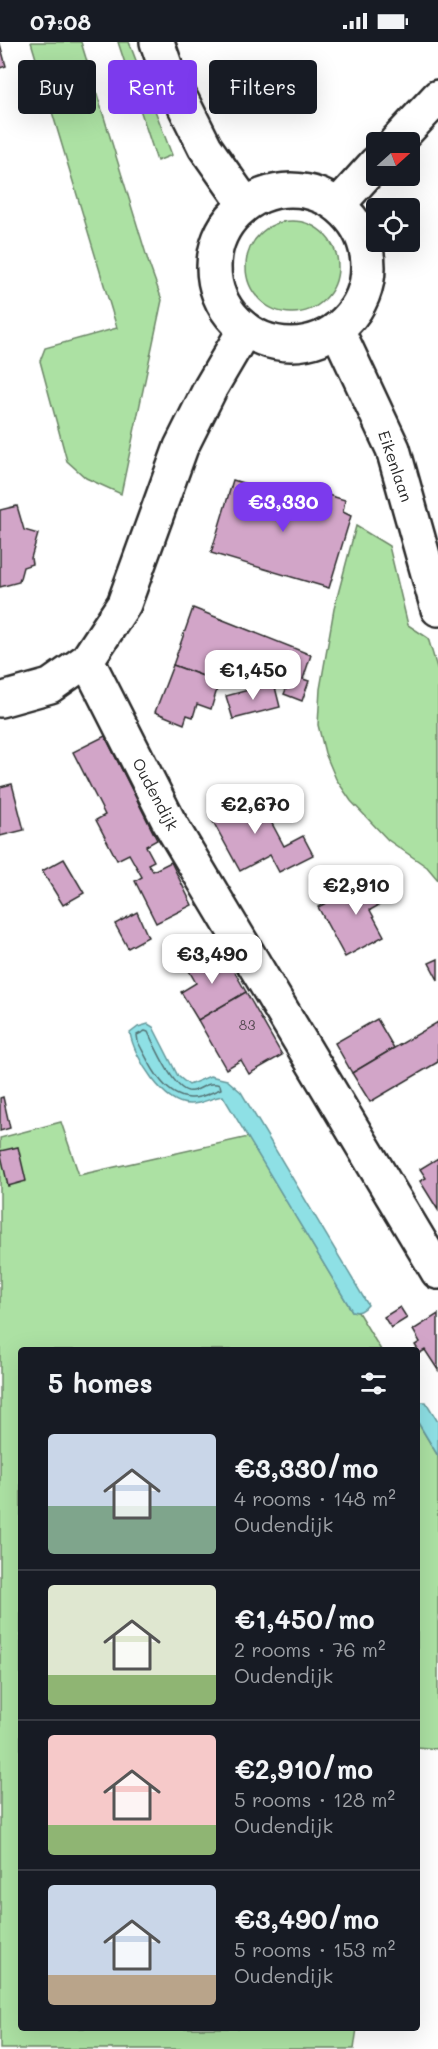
<!DOCTYPE html>
<meta charset="utf-8">
<style>
body{margin:0;font-family:Mali,sans-serif;background:#242831;color:#f1f3f6;height:100vh;display:flex;flex-direction:column;font-size:22px;white-space:nowrap}
*{box-sizing:border-box;margin:0}
p{font-size:20px;color:#9ea1a6}
.icon{flex:none;width:33px;height:33px;fill:none;stroke:currentColor;stroke-width:2;stroke-linecap:round;stroke-linejoin:round}
.map{position:relative;flex:1;overflow:hidden}
.panel{position:absolute;left:18px;top:1305px;width:402px;height:684px;display:flex;flex-direction:column;background:#171b24;border-radius:6px;box-shadow:0 6px 24px #0002}
.panel>*{flex:none}
.top-card{position:absolute;left:18px;top:18px;width:402px;height:54px;display:flex;gap:12px}
.needle{width:39px;rotate:69deg}
.controls{position:absolute;left:366px;top:90px;display:grid;gap:12px}
.controls a{display:grid;place-items:center;width:54px;height:54px;border-radius:6px;background:#171b24;box-shadow:0 6px 24px #0002;font-size:30px}
.price{position:absolute;translate:-50% -51px;padding:0 14px;border-radius:12px;background:#fff;color:#222;font-size:20px;line-height:39px;filter:drop-shadow(0 2px 3px #0008)}
.price::after{content:'';position:absolute;left:50%;top:36px;width:18px;height:14px;margin-left:-9px;background:inherit;clip-path:polygon(0 0,100% 0,50% 100%)}
.price.active{background:#7c3aed;color:#fff}
ul{padding:0;list-style:none}
li{display:flex;align-items:center;gap:18px;height:150px;padding:0 30px}
li+li{border-top:2px solid #363941}
li span{display:grid;place-items:center;flex:none;width:168px;height:120px;border-radius:6px;color:#555}
li>.icon{margin-inline-start:auto}
span .icon{width:72px;height:72px;fill:#fffc;stroke-width:1}
li b{font-size:26px}
h2{display:flex;justify-content:space-between;align-items:center;height:72px;padding:0 30px;font-size:26px}
.chip{padding:0 21px;border-radius:6px;background:#171b24;box-shadow:0 6px 24px #0002;font-size:21px;line-height:54px}
.chip.active{background:#7c3aed;color:#fff}
.status{display:flex;justify-content:space-between;align-items:center;height:42px;padding:0 30px;background:#171b24;direction:ltr}
.status svg{height:16px;fill:currentColor}
.map>svg:first-child{display:block}
</style>
<div class="status"><b>07:08</b><svg viewBox="0 0 49 12"><path d="M0 12V9h3v3zM5 12V6h3v6zM10 12V3h3v9zM15 12V0h3v12zM26 1h20v11H26zM47 4h2v5h-2z"/></svg></div>
<div class="map">
<svg width="438" height="2007" viewBox="0 0 438 2007">
<rect width="100%" height="100%" fill="#fff"/>
<filter id="ink" filterUnits="userSpaceOnUse"><feTurbulence type="fractalNoise" baseFrequency=".0167" numOctaves="2"/><feDisplacementMap in="SourceGraphic" scale="12" xChannelSelector="R" yChannelSelector="G"/><feConvolveMatrix kernelMatrix="1 2 1 2 8 2 1 2 1" color-interpolation-filters="sRGB"/></filter>
<g filter="url(#ink)">
<g fill="#ace1a3" stroke="#6c8667" stroke-width="1.5">
<polygon points="31,0 81,0 149,222 162,258 121,452 86,436 67,419 40,319 45,306 117,286"/>
<polygon points="118,0 129,0 172,113 157,119"/>
<circle cx="292" cy="225" r="46"/>
<polygon points="356,484 389,504 408,583 428,596 438,629 438,838 427,825 388,798 351,759 336,737 325,711 318,683 320,647 334,567"/>
<polygon points="61,1080 79,1133 248,1095 352,1269 358,1270 381,1308 21,1308 21,1986 357,1986 354,2007 0,2007 0,1096"/>
<polygon points="417,1379 438,1414 438,1707 417,1705"/>
</g>
<g fill="#8ee0e5" stroke="#66989b" stroke-width="1.5">
<path d="M148 982 153 985 178 1034 189 1043 210 1034 227 1038 241 1050 368 1263C363 1269 359 1271 352 1269L223 1054C212 1055 203 1062 191 1062 164 1064 134 1015 130 991L138 985Z"/>
<polygon points="422,1360 426,1360 438,1380 438,1414 417,1379 417,1363"/>
</g>
<g fill="none" stroke-linecap="round" stroke-linejoin="round">
<path stroke="#537375" stroke-width="1.5" d="M145 989 148 990C155 1004 173 1046 188 1049 200 1051 204 1038 220 1043L221 1047C211 1050 201 1057 190 1056 163 1055 149 1020 138 1000L137 993Z"/>
</g>
<g fill="#d2a5c8" stroke="#2b2b2b" stroke-width="1.5">
<polygon points="0,2 6,24 0,26"/>
<polygon points="233,438 309,461 314,449 345,458 343,470 351,474 329,546 211,511"/>
<polygon points="17,464 24,488 38,492 31,516 32,522 23,525 19,540 0,545 0,468"/>
<polygon points="193,566 311,613 303,637 309,639 302,659 284,652 287,645 229,622 222,641 173,623"/>
<polygon points="173,623 222,641 220,645 218,644 211,667 197,662 193,675 187,673 184,682 155,670"/>
<polygon points="274,641 280,665 233,677 226,654"/>
<polygon points="105,694 157,798 146,804 154,819 148,822 153,829 171,820 192,863 156,881 135,839 142,835 129,812 117,818 96,778 105,773 73,710"/>
<polygon points="12,742 24,788 0,794 0,745"/>
<polygon points="254,748 284,804 303,794 313,813 279,830 270,813 240,829 209,772"/>
<polygon points="64,817 84,851 63,863 42,829"/>
<polygon points="384,836 394,855 370,868 384,894 345,915 318,865 357,845 360,849"/>
<polygon points="137,870 148,895 128,906 115,882"/>
<polygon points="222,908 246,950 198,978 181,950 196,941 188,927"/>
<polygon points="438,917 438,938 429,921"/>
<polygon points="246,950 282,1013 249,1032 241,1018 226,1027 198,978"/>
<polygon points="377,977 394,1006 352,1031 335,1001"/>
<polygon points="438,980 438,1020 370,1060 352,1031"/>
<polygon points="3,1055 10,1086 0,1089 0,1056"/>
<polygon points="18,1105 26,1139 8,1144 0,1109"/>
<polygon points="438,1116 438,1168 420,1139 426,1136 420,1127"/>
<polygon points="400,1265 407,1276 391,1286 384,1275"/>
<polygon points="438,1272 438,1328 425,1308 420,1311 415,1303 420,1300 413,1288"/>
</g>
<g fill="none" stroke-linecap="round" stroke-linejoin="round">
<g stroke="#2b2b2b" stroke-width="38">
<g id="minor">
<polyline points="157,0 167,29 205,105 245,162"/>
<polyline points="396,100 438,55"/>
<circle cx="291" cy="225" r="77"/>
<polyline points="338,163 376,121"/>
<polyline points="337,287 393,407 438,567"/>
<polyline points="87,618 168,778 438,1230"/>
<polyline points="0,658 50,644 87,618 124,562 181,405 211,345 245,287"/>
</g>
</g>
<use href="#minor" stroke="#fff" stroke-width="33"/>
</g>
</g>
<g text-anchor="middle" dominant-baseline="central" stroke-width="4.5" stroke-linejoin="round" paint-order="stroke">
<g font-size="14" fill="#554a52">
<text x="247" y="982">83</text>
</g>
<g font-size="16" fill="#2b2b2b" stroke="#fff">
<text transform="translate(396 424) rotate(71)">Eikenlaan</text>
<text transform="translate(156 752) rotate(62)">Oudendijk</text>
</g>
</g>
</svg>
<div class="controls">
<a><svg class="needle" viewBox="-14 -14 28 28"><path d="M0-13l5 13h-10z" fill="#e53935"/><path d="M0 13l5-13h-10z" fill="#9ea1a6"/></svg></a>
<a><svg class="icon" aria-label="locate" viewBox="0 0 24 24"><circle cx="12" cy="12" r="6"/><path d="M12 2v4M12 18v4M2 12h4M18 12h4"/></svg></a>
</div>
<b class="price active" style="left:283px;top:491px">€3,330</b>
<b class="price" style="left:253px;top:659px">€1,450</b>
<b class="price" style="left:255px;top:793px">€2,670</b>
<b class="price" style="left:356px;top:874px">€2,910</b>
<b class="price" style="left:212px;top:943px">€3,490</b>
<div class="top-card">
<a class="chip">Buy</a>
<a class="chip active">Rent</a>
<a class="chip">Filters</a>
</div>
<section class="panel">
<h2>5 homes<svg class="icon" aria-label="filters" viewBox="0 0 24 24"><path d="M4 7h16M4 17h16"/><circle cx="9" cy="7" r="2"/><circle cx="15" cy="17" r="2"/></svg></h2>
<ul>
<li><span style="background:linear-gradient(#c9d6e8 60%,#7fa58c 0)"><svg class="icon" aria-label="home" viewBox="0 0 24 24"><path d="M3 11l9-7 9 7M6 9v11h12V9"/></svg></span><div><b>€3,330/mo</b><p>4 rooms · 148 m²</p><p>Oudendijk</p></div></li>
<li><span style="background:linear-gradient(#dfe7d0 75%,#8fb573 0)"><svg class="icon" aria-label="home" viewBox="0 0 24 24"><path d="M3 11l9-7 9 7M6 9v11h12V9"/></svg></span><div><b>€1,450/mo</b><p>2 rooms · 76 m²</p><p>Oudendijk</p></div></li>
<li><span style="background:linear-gradient(#f6c9c9 75%,#8fb573 0)"><svg class="icon" aria-label="home" viewBox="0 0 24 24"><path d="M3 11l9-7 9 7M6 9v11h12V9"/></svg></span><div><b>€2,910/mo</b><p>5 rooms · 128 m²</p><p>Oudendijk</p></div></li>
<li><span style="background:linear-gradient(#c9d6e8 75%,#b9a48a 0)"><svg class="icon" aria-label="home" viewBox="0 0 24 24"><path d="M3 11l9-7 9 7M6 9v11h12V9"/></svg></span><div><b>€3,490/mo</b><p>5 rooms · 153 m²</p><p>Oudendijk</p></div></li>
</ul>
</section>
</div>
